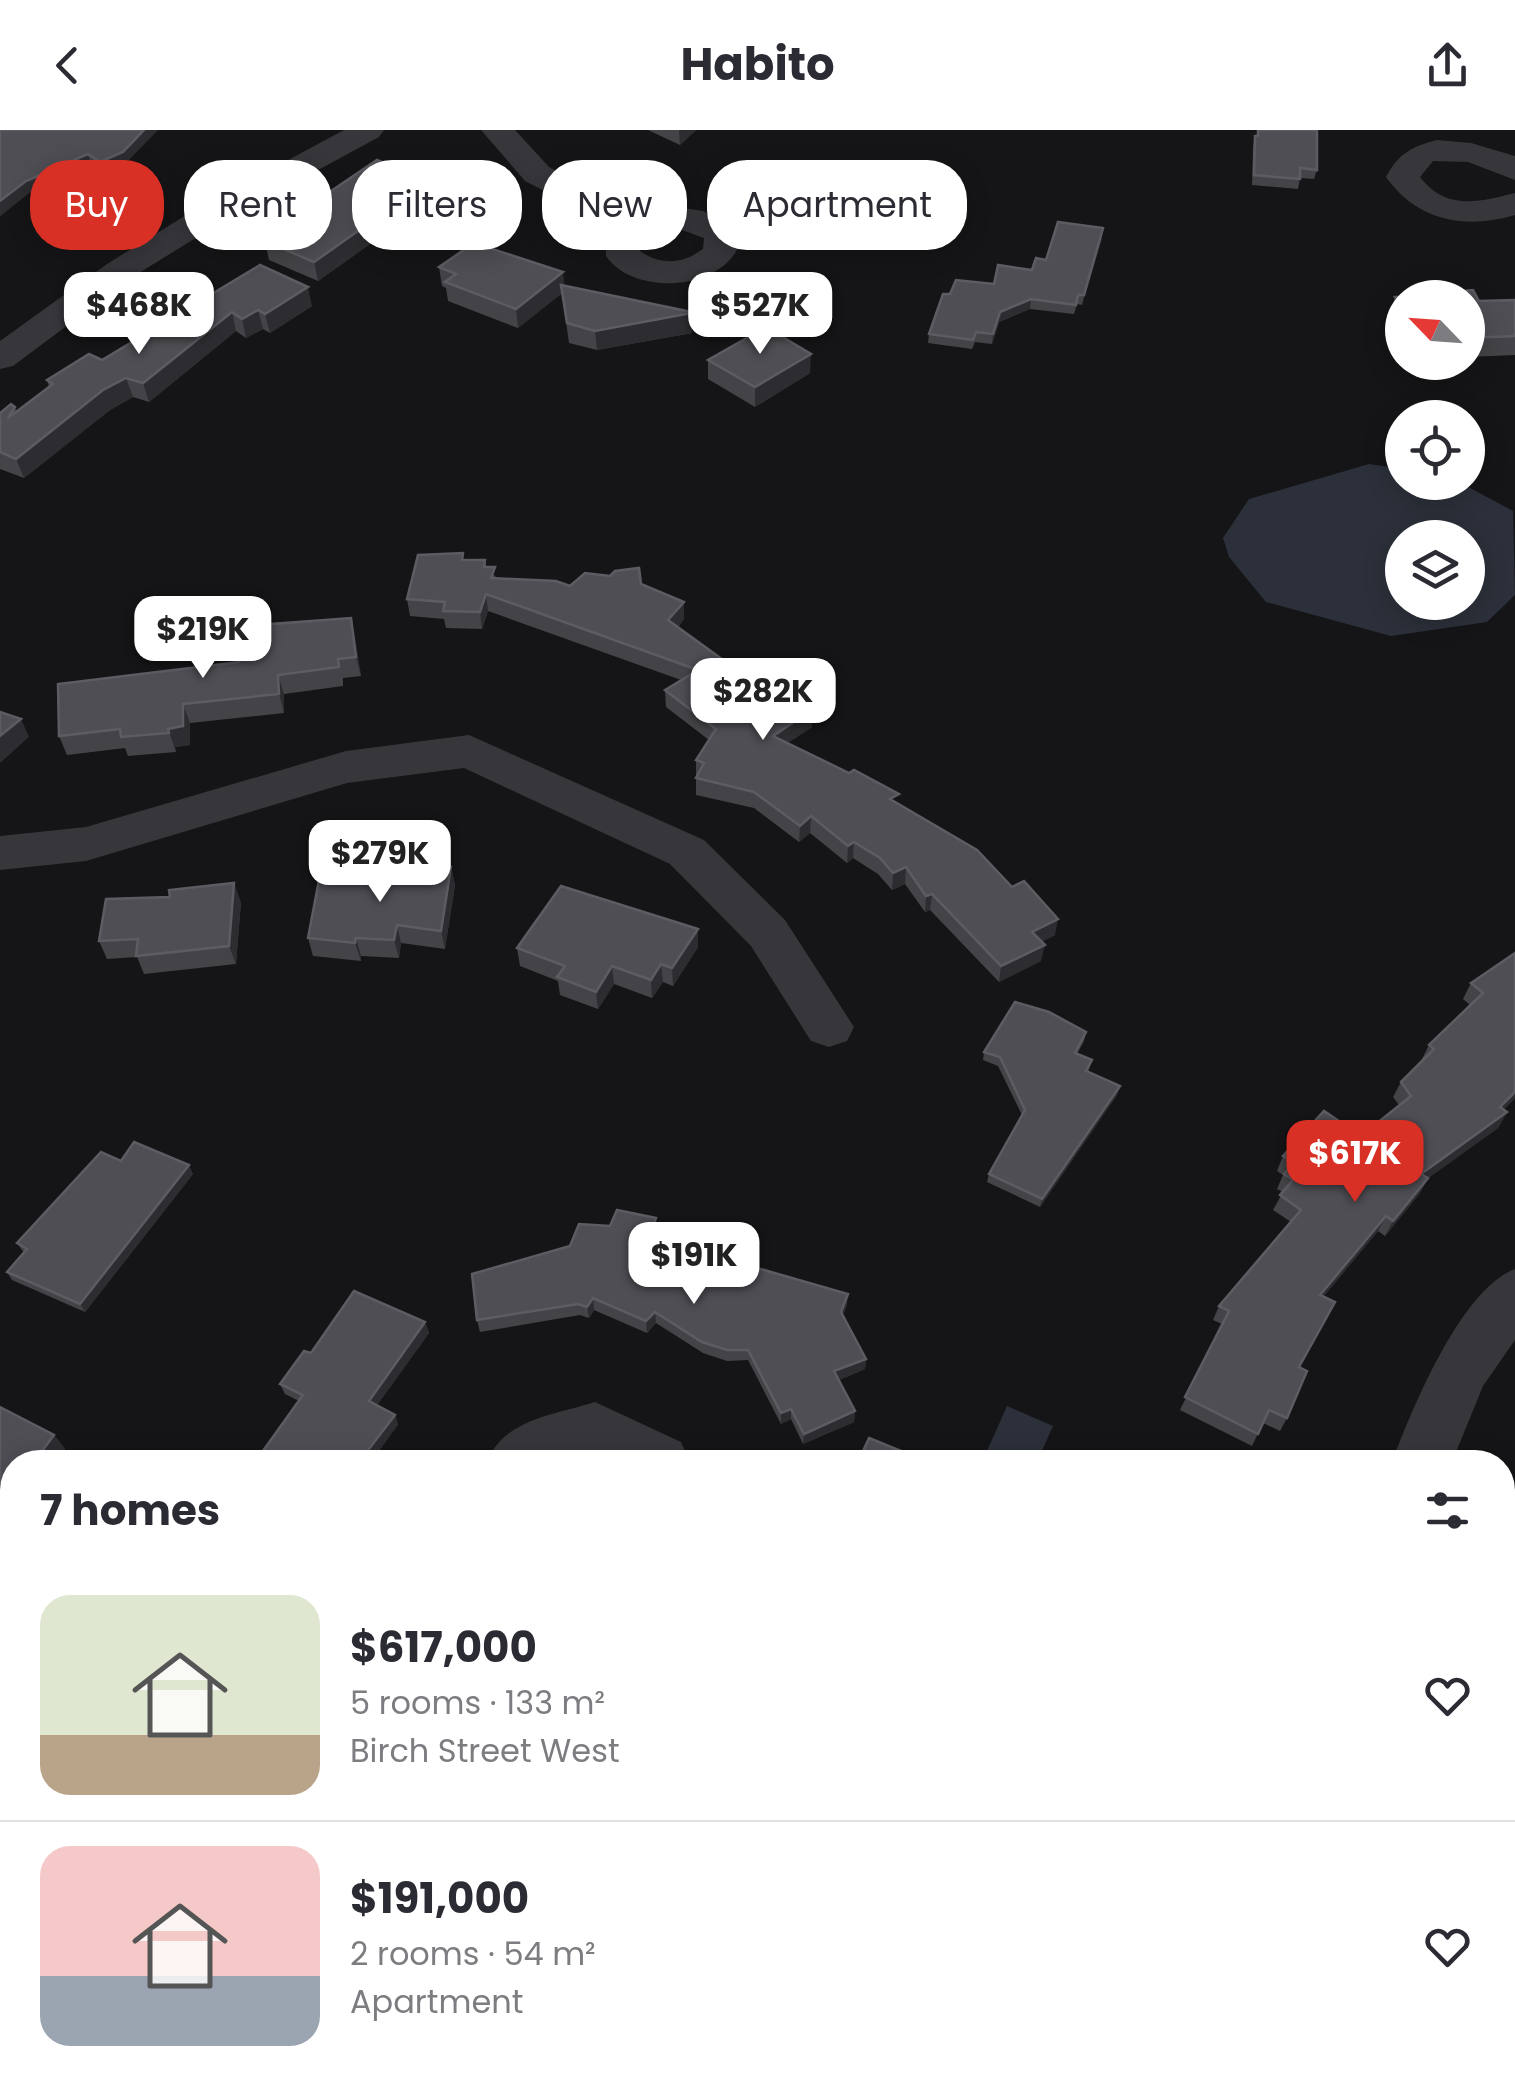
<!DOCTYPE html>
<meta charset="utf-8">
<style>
body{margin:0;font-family:Poppins,sans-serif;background:#f2f2f3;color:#2b2b33;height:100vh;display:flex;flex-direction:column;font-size:38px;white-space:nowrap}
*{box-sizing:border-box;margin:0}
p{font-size:32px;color:#7c7c81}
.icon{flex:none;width:55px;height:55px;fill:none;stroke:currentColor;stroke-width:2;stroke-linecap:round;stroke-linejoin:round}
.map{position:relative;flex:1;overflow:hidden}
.side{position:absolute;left:0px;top:1320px;width:1515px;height:640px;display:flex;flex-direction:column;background:#fff;border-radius:40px 40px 0 0;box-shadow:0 5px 25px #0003}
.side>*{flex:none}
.top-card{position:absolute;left:30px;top:30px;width:1000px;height:90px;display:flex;gap:20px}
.needle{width:65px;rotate:295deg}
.buttons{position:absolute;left:1385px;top:150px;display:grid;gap:20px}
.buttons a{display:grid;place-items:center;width:100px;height:100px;border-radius:50%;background:#fff;box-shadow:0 5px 25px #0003;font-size:50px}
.price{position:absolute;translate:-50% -85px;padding:0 22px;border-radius:20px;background:#fff;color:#222;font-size:32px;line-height:65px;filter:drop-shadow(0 2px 5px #0008)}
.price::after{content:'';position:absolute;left:50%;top:60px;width:30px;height:22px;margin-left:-15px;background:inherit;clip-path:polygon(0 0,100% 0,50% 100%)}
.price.on{background:#d93025;color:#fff}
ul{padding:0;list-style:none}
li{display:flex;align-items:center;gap:30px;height:250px;padding:0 40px}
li+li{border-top:2px solid #e1e1e2}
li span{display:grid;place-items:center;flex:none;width:280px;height:200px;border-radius:30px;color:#555}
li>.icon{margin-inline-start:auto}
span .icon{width:120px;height:120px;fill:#fffc;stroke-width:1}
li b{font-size:42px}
h2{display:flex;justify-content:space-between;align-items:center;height:120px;padding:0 40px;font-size:42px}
.pill{padding:0 35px;border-radius:40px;background:#fff;box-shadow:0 5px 25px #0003;font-size:35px;line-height:90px}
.pill.on{background:#d93025;color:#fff}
header{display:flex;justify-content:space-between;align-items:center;height:130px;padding:0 40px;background:#fff;font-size:45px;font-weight:700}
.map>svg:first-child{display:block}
</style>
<header><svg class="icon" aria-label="back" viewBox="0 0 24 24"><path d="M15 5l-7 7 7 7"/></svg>Habito<svg class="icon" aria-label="share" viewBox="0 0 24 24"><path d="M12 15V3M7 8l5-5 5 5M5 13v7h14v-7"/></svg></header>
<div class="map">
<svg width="1515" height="1960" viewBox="0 0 1515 1960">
<rect width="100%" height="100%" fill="#151517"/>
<g fill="#2c303a" fill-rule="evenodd">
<path d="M1369 334 1402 339V352L1461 353 1513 381 1515 465 1487 492 1391 506 1266 472 1229 427 1223 408 1249 369ZM1402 408H1468V472H1402Z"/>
<polygon points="1007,1276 1053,1296 1037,1332 982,1332"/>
</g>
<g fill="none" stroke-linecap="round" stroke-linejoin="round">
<g fill="#36363b" fill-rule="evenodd">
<polygon points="344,0 384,0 379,7 215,96 131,148 13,236 0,239 0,211 107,134 191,82"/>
<path d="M481 0H515L549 37 637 83 671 76 703 81 731 95 740 113C723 161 634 167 606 126V107L613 97 525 51ZM671 96 704 108 703 119C683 134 661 136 640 121V108Z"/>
<path d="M1437 10 1471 13 1515 26V50L1468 32 1433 31 1420 47C1446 81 1479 72 1515 63V85C1465 100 1417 91 1386 47 1399 23 1411 17 1437 10Z"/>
<polygon points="469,605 704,710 785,790 854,897 847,911 829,917 811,911 751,816 670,734 464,638 347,653 86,731 0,740 0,706 86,697 346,621"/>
<path d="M1515 1139V1210L1483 1256 1452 1332H1392C1412 1279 1461 1159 1515 1139Z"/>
<path d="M595 1272 681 1312 690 1332H602L592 1327 576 1332H487C504 1289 554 1285 595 1272Z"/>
<polygon points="101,1948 179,1948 174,1960 96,1960"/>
<polygon points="1202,1948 1274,1948 1270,1960 1198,1960"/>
</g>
</g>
<g fill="#444448">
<polygon points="0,0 126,33 103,43 91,36 30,62 0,86"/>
<polygon points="648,0 696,0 680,15"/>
<polygon points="1258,0 1317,40 1314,49 1300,48 1298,59 1252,55 1253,16"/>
<polygon points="429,51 432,70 318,151 269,130 265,111 298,88 297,84"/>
<polygon points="1102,108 1082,175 1077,174 1074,184 1030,179 999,192 992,214 975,212 972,219 928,213 929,204 950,164 994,154 1032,140 1046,130"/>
<polygon points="260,135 312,176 270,203 263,199 246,208 236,201 149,272 133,267 110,280 24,348 0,339 0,283 15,277 16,281 49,257 47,250 102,230"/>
<polygon points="439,137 564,156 692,182 692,203 597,220 569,213 562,163 518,198 448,171 446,158 442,156"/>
<polygon points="1473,160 1479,171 1515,170 1515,225 1468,227 1468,168 1402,168 1402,209 1390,186 1395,167"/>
<polygon points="708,230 810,243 755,277 708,249"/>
<polygon points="464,430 485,430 486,437 497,448 570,456 641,454 684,489 678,497 812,597 787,613 898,674 1055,805 1041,812 1041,831 999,852 930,780 925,782 905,754 892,760 878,744 853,728 847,733 810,703 799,712 754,678 696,665 696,630 709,610 666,577 665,560 681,550 488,481 482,499 446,498 444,489 410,486 407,469"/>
<polygon points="351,488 361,546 343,548 343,556 284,564 284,583 190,593 190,615 175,617 176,622 128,626 125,618 67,625 59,606 239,532 259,508"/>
<polygon points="451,737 455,755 445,819 401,813 399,828 361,826 361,831 313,826 308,808 384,752 404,742"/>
<polygon points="170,767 241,772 236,834 144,844 137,827 107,829 99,811"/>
<polygon points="698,799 698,817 673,856 663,852 652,868 614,854 598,879 560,865 558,851 520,836 517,818"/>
<polygon points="1515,823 1515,968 1503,980 1507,982 1498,998 1428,1048 1420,1063 1385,1106 1378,1101 1323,1167 1299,1237 1287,1288 1280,1301 1263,1293 1252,1316 1180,1280 1222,1194 1213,1190 1219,1176 1291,1092 1273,1080 1283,1062 1277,1059 1283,1045 1277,1041 1283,1026 1361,1006 1399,975 1393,967 1401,952 1421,931 1429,915 1470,875 1463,869 1471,853"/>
<polygon points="1086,902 1084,911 1077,924 1092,930 1088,942 1117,965 1040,1077 987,1052 989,1044 1022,985 998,936 983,930 984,922"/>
<polygon points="121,1031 193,1044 85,1182 12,1150 7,1142 24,1123 17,1113"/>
<polygon points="657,1100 654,1108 847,1175 843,1185 866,1229 865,1239 839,1250 855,1281 854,1292 803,1314 791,1289 781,1294 748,1230 727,1231 703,1223 656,1193 647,1203 594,1180 589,1188 580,1185 480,1202 477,1190"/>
<polygon points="425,1192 429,1203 377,1275 395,1285 398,1295 299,1271 285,1264 280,1254 311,1223"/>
<polygon points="0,1277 54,1305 65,1319 55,1332 12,1332 12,1365 0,1359"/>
<polygon points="1515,1688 1515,1735 1503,1729"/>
<polygon points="1515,1876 1515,1960 1454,1960 1456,1948 1502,1948 1505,1925"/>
<polygon points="966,1948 994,1948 987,1958"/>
<polygon points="995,1948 1073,1948 1069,1960 1022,1960"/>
</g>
<g fill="#2d2c30">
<polygon points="144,0 158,0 126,33 103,43 100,32"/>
<polygon points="679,0 696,0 680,15"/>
<polygon points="88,24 91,36 30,62 0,86 0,71 26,51"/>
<polygon points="429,51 432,70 318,151 314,132"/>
<polygon points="1103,98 1102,108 1082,175 1084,165"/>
<polygon points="563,142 565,161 518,198 516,179"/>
<polygon points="308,157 312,176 270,203 265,184"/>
<polygon points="1031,169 1030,179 999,192 992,214 993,204 1000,182"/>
<polygon points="258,180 263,199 246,208 242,189"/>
<polygon points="232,182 236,201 149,272 143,253"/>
<polygon points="692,183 692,203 597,220 595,201"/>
<polygon points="811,224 810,243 755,277 755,257"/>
<polygon points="126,248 133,267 110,280 24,348 16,329 103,260"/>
<polygon points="486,464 488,481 482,499 480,482"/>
<polygon points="684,472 684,489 669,507 668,490"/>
<polygon points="351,488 355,507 361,546 356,527"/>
<polygon points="278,545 284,564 284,583 279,564"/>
<polygon points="183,574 190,593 190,615 175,617 176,622 168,599"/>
<polygon points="812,580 812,597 773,623 773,606"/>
<polygon points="21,589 29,607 0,633 0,606"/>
<polygon points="811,686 810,703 799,712 800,696"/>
<polygon points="854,712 853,728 847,733 848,716"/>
<polygon points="451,737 455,755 445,819 441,801"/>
<polygon points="906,737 905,754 892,760 893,743"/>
<polygon points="234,753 241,772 236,834 229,816"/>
<polygon points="932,764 930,780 925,782 926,766"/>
<polygon points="1058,789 1055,805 1029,818 1032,802"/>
<polygon points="397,795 401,813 399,828 394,810"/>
<polygon points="698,799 698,817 673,856 672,838"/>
<polygon points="356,808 361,826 361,831 355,813"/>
<polygon points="1045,815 1041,831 999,852 1001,836"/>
<polygon points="661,834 663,852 652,868 651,850"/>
<polygon points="612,836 614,854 598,879 596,862"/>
<polygon points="1120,956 1117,965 1040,1077 1042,1069"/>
<polygon points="1515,962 1515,968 1491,992 1500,977"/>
<polygon points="1507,982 1498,998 1413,1059 1421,1044"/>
<polygon points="189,1035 193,1044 85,1182 80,1174"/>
<polygon points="1428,1048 1420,1063 1385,1106 1393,1091"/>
<polygon points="1386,1086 1378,1101 1313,1179 1320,1165"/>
<polygon points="656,1088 657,1100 650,1119 649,1107"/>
<polygon points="848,1164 847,1175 840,1193 841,1182"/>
<polygon points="593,1168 594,1180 589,1188 587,1177"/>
<polygon points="655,1182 656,1193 647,1203 646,1191"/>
<polygon points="425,1192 429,1203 373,1281 369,1271"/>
<polygon points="866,1229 865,1239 834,1252 834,1241"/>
<polygon points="791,1279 791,1289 781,1294 781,1283"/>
<polygon points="855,1281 854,1292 803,1314 804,1304"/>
<polygon points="395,1285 398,1295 371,1332 359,1332"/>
<polygon points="54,1305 65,1319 55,1332 34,1332"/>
<polygon points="12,1813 12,1843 11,1845 0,1839 0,1834"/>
<polygon points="525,1948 532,1948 526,1960 519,1960"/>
</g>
<g fill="#4f4e54" stroke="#5d5c63" stroke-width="2.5">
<polygon points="0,0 144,0 123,22 100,32 88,24 26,51 0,71"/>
<polygon points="1258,0 1317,0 1317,40 1300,38 1300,49 1254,45 1255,6 1258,6"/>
<polygon points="377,30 429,51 314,132 265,111 301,86 297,84"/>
<polygon points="1058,92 1103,98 1084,165 1078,165 1076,175 1031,169 1000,182 993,204 976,202 973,210 929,204 943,164 950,164 956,150 994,154 998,135 1032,140 1036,128 1046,130"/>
<polygon points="474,113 563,142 516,179 445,152 456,144 439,137"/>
<polygon points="260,135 308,157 265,184 258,180 242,189 232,182 143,253 126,248 103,260 16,329 0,322 0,283 11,274 15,277 8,288 53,254 47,250 89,224 102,230"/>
<polygon points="561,155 692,182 692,183 595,201 567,193"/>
<polygon points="1473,160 1479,171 1515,170 1515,206 1468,208 1468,168 1402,168 1402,179 1395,167"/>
<polygon points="766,197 811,224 755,257 708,230"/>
<polygon points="463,423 462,430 485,430 484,437 495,437 491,448 556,451 570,456 585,443 610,446 615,441 639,438 641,454 684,472 668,490 737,540 749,533 812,580 773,606 849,643 854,640 899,664 890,669 977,720 1012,757 1024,751 1058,789 1032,802 1045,815 1001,836 932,764 926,766 906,737 893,743 880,728 854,712 848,716 811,686 800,696 754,662 696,648 704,633 696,630 716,599 665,560 698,540 486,464 480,482 443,481 445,472 407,469 418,425"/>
<polygon points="351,488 356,527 338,529 339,537 278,545 279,564 183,574 183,596 168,599 169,603 121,607 120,599 59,606 58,554 239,532 244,509 259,508 258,495"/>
<polygon points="0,582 21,589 0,606"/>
<polygon points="404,736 451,737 441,801 397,795 394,810 356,808 355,813 308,808 319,750 384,752 383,741 404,742"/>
<polygon points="234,753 229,816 136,826 138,809 99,811 106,769 170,767 169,760"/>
<polygon points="561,756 698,799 672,838 661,834 651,850 612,836 596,862 557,847 565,836 517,818"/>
<polygon points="1515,823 1515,962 1500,977 1507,982 1421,1044 1428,1048 1393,1091 1386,1086 1320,1165 1335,1172 1299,1237 1307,1241 1287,1288 1269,1280 1258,1304 1185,1267 1229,1181 1219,1176 1301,1080 1280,1065 1293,1050 1284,1044 1294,1033 1283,1026 1324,981 1361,1006 1411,966 1401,952 1434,919 1429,915 1483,863 1471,853"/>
<polygon points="1015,872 1049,882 1086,902 1075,923 1092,930 1086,941 1120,956 1042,1069 989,1044 1025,980 1000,927 984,922"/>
<polygon points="134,1012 189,1035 80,1174 7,1142 27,1119 17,1113 101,1022 121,1031"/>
<polygon points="617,1080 656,1088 649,1107 848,1164 841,1182 866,1229 834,1241 855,1281 804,1304 791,1279 781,1283 748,1220 727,1220 702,1212 655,1182 646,1191 593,1168 587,1177 578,1174 477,1190 472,1144 570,1116 579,1094 610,1096"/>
<polygon points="354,1161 425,1192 369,1271 395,1285 359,1332 255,1332 303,1265 280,1254 304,1221 311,1223"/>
<polygon points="0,1277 54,1305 34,1332 12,1332 12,1358 0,1351"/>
<polygon points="869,1308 928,1332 858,1332"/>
<polygon points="12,1683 12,1813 0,1834 0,1702"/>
<polygon points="1515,1922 1515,1960 1462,1960 1465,1948 1502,1948 1502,1924 1513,1930"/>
<polygon points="416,1948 525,1948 519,1960 411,1960"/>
<polygon points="980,1948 994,1948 992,1953"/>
<polygon points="1011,1948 1073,1948 1069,1960 1038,1960"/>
</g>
</svg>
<div class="buttons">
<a><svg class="needle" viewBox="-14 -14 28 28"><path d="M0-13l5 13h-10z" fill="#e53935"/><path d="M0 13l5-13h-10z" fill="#7c7c81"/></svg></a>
<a><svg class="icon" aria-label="locate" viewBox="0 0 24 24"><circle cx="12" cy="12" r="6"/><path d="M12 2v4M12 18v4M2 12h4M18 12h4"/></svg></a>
<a><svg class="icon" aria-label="layers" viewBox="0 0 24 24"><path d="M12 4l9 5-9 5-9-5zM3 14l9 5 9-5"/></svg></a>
</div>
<b class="price" style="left:139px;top:227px">$468K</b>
<b class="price" style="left:760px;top:227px">$527K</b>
<b class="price" style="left:203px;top:551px">$219K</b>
<b class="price" style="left:763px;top:613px">$282K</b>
<b class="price" style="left:380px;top:775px">$279K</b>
<b class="price on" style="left:1355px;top:1075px">$617K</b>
<b class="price" style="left:694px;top:1177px">$191K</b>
<div class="top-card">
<a class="pill on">Buy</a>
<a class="pill">Rent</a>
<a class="pill">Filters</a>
<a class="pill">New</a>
<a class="pill">Apartment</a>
</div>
<section class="side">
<h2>7 homes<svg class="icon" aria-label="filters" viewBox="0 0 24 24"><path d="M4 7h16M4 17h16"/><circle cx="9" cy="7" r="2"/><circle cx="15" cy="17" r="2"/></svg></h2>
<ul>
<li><span style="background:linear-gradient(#dfe7d0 70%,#b9a48a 0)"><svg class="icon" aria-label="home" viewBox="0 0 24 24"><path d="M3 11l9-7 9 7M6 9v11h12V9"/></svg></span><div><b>$617,000</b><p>5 rooms · 133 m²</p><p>Birch Street West</p></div><svg class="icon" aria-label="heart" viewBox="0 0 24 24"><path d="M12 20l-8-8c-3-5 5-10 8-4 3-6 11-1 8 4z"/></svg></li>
<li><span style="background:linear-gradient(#f6c9c9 65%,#9aa5b1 0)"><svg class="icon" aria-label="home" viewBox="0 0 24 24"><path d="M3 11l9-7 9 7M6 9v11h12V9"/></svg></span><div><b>$191,000</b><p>2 rooms · 54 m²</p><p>Apartment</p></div><svg class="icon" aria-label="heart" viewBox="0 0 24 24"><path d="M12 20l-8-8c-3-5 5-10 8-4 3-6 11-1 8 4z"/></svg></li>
</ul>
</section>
</div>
